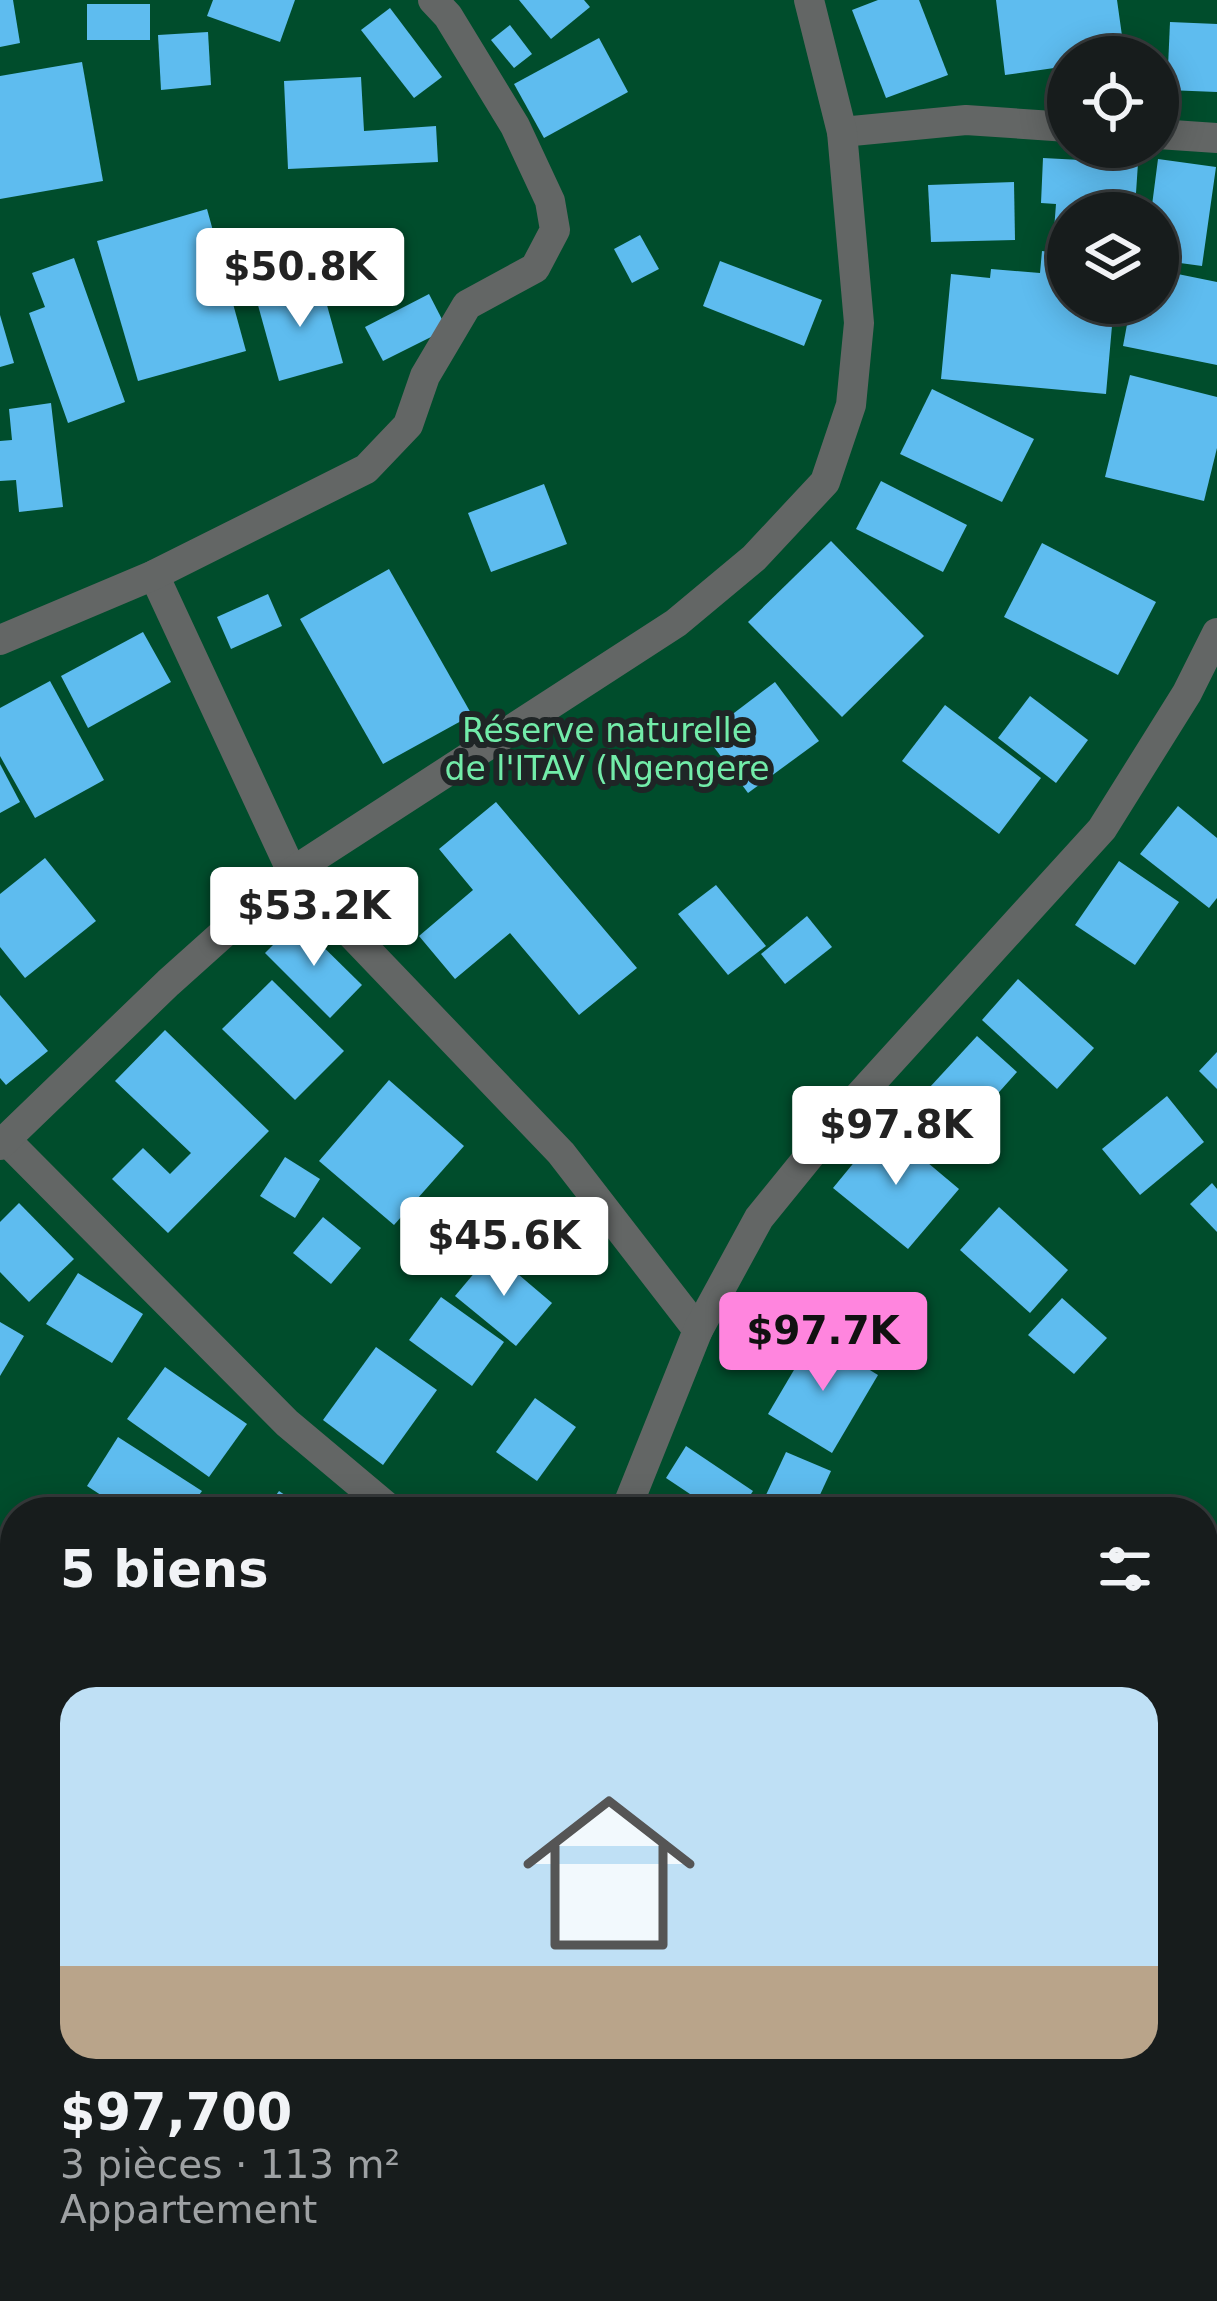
<!DOCTYPE html>
<html lang="fr">
<meta charset="utf-8">
<style>
body{margin:0;font-family:"DejaVu Sans",sans-serif;background:#242929;color:#f1f3f6;height:100vh;display:flex;flex-direction:column;font-size:45px;white-space:nowrap}
*{box-sizing:border-box;margin:0}
p{font-size:39px;color:#9ea1a3}
.icon{flex:none;width:66px;height:66px;fill:none;stroke:currentColor;stroke-width:2;stroke-linecap:round;stroke-linejoin:round}
.map{position:relative;flex:1;overflow:hidden}
.side{position:absolute;left:0px;top:1497px;width:1218px;height:804px;display:flex;flex-direction:column;background:#171c1c;border-radius:48px 48px 0 0;box-shadow:0 6px 30px #0003,0 0 0 3px #363a3b}
.side>*{flex:none}
.tools{position:absolute;left:1047px;top:36px;display:grid;gap:24px}
.tools a{display:grid;place-items:center;width:132px;height:132px;border-radius:50%;background:#171c1c;box-shadow:0 6px 30px #0003,0 0 0 3px #363a3b;font-size:60px}
.price{position:absolute;translate:-50% -102px;padding:0 27px;border-radius:12px;background:#fff;color:#222;font-size:39px;line-height:78px;filter:drop-shadow(0 3px 6px #0008)}
.price::after{content:'';position:absolute;left:50%;top:72px;width:36px;height:27px;margin-left:-18px;background:inherit;clip-path:polygon(0 0,100% 0,50% 100%)}
.price.on{background:#ff85de;color:#111}
ul{padding:0;list-style:none}
li{display:grid;align-content:center;gap:24px;height:636px;padding:0 60px}
li+li{border-top:3px solid #363a3b}
li span{display:grid;place-items:center;height:372px;border-radius:36px;color:#555}
li>.icon{margin-inline-start:auto}
span .icon{width:216px;height:216px;fill:#fffc;stroke-width:1}
li b{font-size:51px}
h2{display:flex;justify-content:space-between;align-items:center;height:144px;padding:0 60px;font-size:51px}
.map>svg:first-child{display:block}
</style>
<div class="map">
<svg width="1217" height="2301" viewBox="0 0 1217 2301">
<rect width="100%" height="100%" fill="#1f2526"/>
<path fill="#004d2c" fill-rule="evenodd" d="M0 0H1217V2301H0ZM1068 57H1158V147H1068ZM1068 213H1158V303H1068ZM15 1512H1203V2286H15Z"/>
<g fill="#5ebcef">
<polygon points="0,0 13,0 20,43 0,47"/>
<polygon points="213,0 295,0 280,42 207,16"/>
<polygon points="519,0 584,0 590,7 551,39"/>
<polygon points="878,0 919,0 948,75 886,98 852,10"/>
<polygon points="996,0 1117,0 1125,57 1068,57 1068,66 1005,75"/>
<rect x="87" y="4" width="63" height="36"/>
<polygon points="390,8 442,77 414,98 361,30"/>
<polygon points="1170,22 1217,24 1217,92 1167,90"/>
<polygon points="510,25 532,54 514,68 491,40"/>
<polygon points="208,32 211,85 161,90 158,35"/>
<polygon points="599,38 628,92 544,138 514,84"/>
<polygon points="82,62 103,181 0,199 0,76"/>
<polygon points="361,77 364,131 436,126 438,162 288,169 284,81"/>
<polygon points="1043,158 1138,163 1135,208 1114,207 1114,213 1068,213 1068,231 1054,230 1056,204 1041,203"/>
<polygon points="1158,159 1216,167 1202,266 1158,260 1158,213 1151,213"/>
<polygon points="1014,182 1015,240 931,242 928,185"/>
<polygon points="207,209 246,351 138,381 97,241"/>
<polygon points="640,235 659,269 632,283 614,249"/>
<polygon points="1042,251 1068,254 1068,303 1114,303 1106,394 941,379 951,274 990,278 991,269 1040,273"/>
<polygon points="74,258 125,402 68,423 29,313 45,307 32,273"/>
<polygon points="720,261 822,300 804,346 703,306"/>
<polygon points="1158,270 1217,282 1217,365 1123,346 1131,303 1158,303"/>
<polygon points="320,280 343,363 279,381 256,298"/>
<polygon points="429,294 447,329 383,361 365,327"/>
<polygon points="0,315 14,363 0,367"/>
<polygon points="1130,375 1217,397 1217,448 1204,501 1105,477"/>
<polygon points="932,389 1034,439 1002,502 900,454"/>
<polygon points="51,403 63,507 19,512 16,480 0,481 0,441 12,440 9,409"/>
<polygon points="881,481 967,525 943,572 856,529"/>
<polygon points="544,484 567,544 491,572 468,513"/>
<polygon points="831,541 924,636 842,717 748,622"/>
<polygon points="1042,543 1156,602 1118,675 1004,617"/>
<polygon points="389,569 472,715 383,764 300,619"/>
<polygon points="268,594 282,626 231,649 217,617"/>
<polygon points="143,632 171,682 88,728 61,676"/>
<polygon points="50,681 104,780 35,818 0,756 0,708"/>
<polygon points="775,682 819,741 748,793 705,735"/>
<polygon points="1030,696 1088,740 1056,783 998,738"/>
<polygon points="945,705 1041,778 999,834 902,761"/>
<polygon points="0,764 20,802 0,813"/>
<polygon points="496,802 637,968 579,1015 510,933 455,979 419,936 473,890 439,849"/>
<polygon points="1178,806 1217,838 1217,898 1209,908 1140,854"/>
<polygon points="45,858 96,921 25,978 0,947 0,894"/>
<polygon points="1119,861 1179,902 1135,965 1075,925"/>
<polygon points="716,885 766,946 728,975 678,914"/>
<polygon points="807,916 832,947 785,984 761,954"/>
<polygon points="297,921 362,985 330,1018 265,953"/>
<polygon points="1018,979 1094,1048 1057,1089 982,1020"/>
<polygon points="272,980 344,1051 295,1100 222,1029"/>
<polygon points="0,995 48,1051 6,1085 0,1078"/>
<polygon points="165,1030 269,1131 168,1233 112,1179 143,1148 170,1174 191,1153 115,1081"/>
<polygon points="977,1036 1017,1072 959,1137 918,1100"/>
<polygon points="1217,1052 1217,1089 1199,1071"/>
<polygon points="389,1080 464,1146 394,1225 319,1161"/>
<polygon points="1167,1096 1204,1142 1140,1195 1102,1149"/>
<polygon points="884,1126 959,1189 908,1249 833,1188"/>
<polygon points="285,1157 320,1179 295,1218 260,1196"/>
<polygon points="1212,1183 1217,1189 1217,1232 1190,1204"/>
<polygon points="19,1203 74,1259 29,1302 0,1272 0,1222"/>
<polygon points="999,1207 1068,1270 1030,1313 960,1250"/>
<polygon points="512,1214 536,1238 515,1258 491,1234"/>
<polygon points="323,1217 361,1248 331,1284 293,1253"/>
<polygon points="492,1252 552,1303 516,1346 455,1296"/>
<polygon points="78,1273 143,1314 112,1363 46,1324"/>
<polygon points="441,1297 504,1342 472,1386 409,1340"/>
<polygon points="1062,1298 1107,1338 1074,1374 1028,1335"/>
<polygon points="0,1322 24,1336 0,1376"/>
<polygon points="814,1336 878,1375 832,1453 768,1414"/>
<polygon points="376,1347 437,1390 383,1465 323,1420"/>
<polygon points="165,1367 247,1424 209,1477 127,1419"/>
<polygon points="535,1398 576,1427 537,1481 496,1452"/>
<polygon points="118,1437 202,1491 187,1512 127,1512 87,1486"/>
<polygon points="686,1446 753,1491 739,1512 717,1512 666,1478"/>
<polygon points="786,1452 831,1471 812,1512 758,1512"/>
<polygon points="279,1491 310,1512 264,1512"/>
<polygon points="15,1559 15,1650 0,1643 0,1590"/>
<polygon points="1203,1590 1217,1595 1217,1657 1203,1653"/>
<polygon points="1217,1702 1217,1757 1203,1752 1203,1741"/>
<polygon points="10,1786 15,1786 15,1841 3,1840"/>
<polygon points="0,1863 15,1864 15,1919 0,1917"/>
<polygon points="15,1975 15,2039 12,2039 3,1976"/>
<polygon points="1203,1987 1217,1992 1217,2029 1204,2066"/>
<polygon points="15,2228 15,2286 130,2286 112,2301 6,2301 0,2295 0,2240"/>
<polygon points="225,2286 300,2286 290,2301 219,2301 216,2299"/>
<polygon points="511,2286 562,2286 551,2301 531,2301"/>
</g>
<g fill="none" stroke-linecap="round" stroke-linejoin="round">
<g stroke="#636665" stroke-width="30">
<polyline points="842,132 966,120 1068,127"/>
<polyline points="1158,134 1217,138"/>
<polyline points="154,575 292,872 561,1153 698,1330"/>
<polyline points="0,640 154,575 366,469 408,425 425,376 467,305 535,268 555,230 550,201 515,126 448,16 433,0"/>
<polyline points="5,1139 287,1423 393,1512"/>
<polyline points="0,1145 168,983 292,872 676,623 754,558 825,482 851,405 859,323 842,132 809,0"/>
<polyline points="625,1512 698,1330 759,1218 850,1106 1102,829 1187,693 1217,633"/>
<polyline points="0,1687 15,1696"/>
<polyline points="1203,1868 1217,1871"/>
<polyline points="1203,2137 1217,2100"/>
<polyline points="947,2286 995,2301"/>
<polyline points="141,2301 151,2286"/>
<polyline points="712,2301 719,2286"/>
<polyline points="1140,2301 1146,2286"/>
</g>
</g>
<g text-anchor="middle" dominant-baseline="central" stroke-width="12" stroke-linejoin="round" paint-order="stroke">
<g font-size="33" fill="#72eca9" stroke="#1f2526">
<text x="607" y="730">Réserve naturelle<tspan x="607" dy="38">de l'ITAV (Ngengere</tspan></text>
</g>
</g>
</svg>
<div class="tools">
<a><svg class="icon" aria-label="locate" viewBox="0 0 24 24"><circle cx="12" cy="12" r="6"/><path d="M12 2v4M12 18v4M2 12h4M18 12h4"/></svg></a>
<a><svg class="icon" aria-label="layers" viewBox="0 0 24 24"><path d="M12 4l9 5-9 5-9-5zM3 14l9 5 9-5"/></svg></a>
</div>
<b class="price" style="left:300px;top:330px">$50.8K</b>
<b class="price" style="left:314px;top:969px">$53.2K</b>
<b class="price" style="left:896px;top:1188px">$97.8K</b>
<b class="price" style="left:504px;top:1299px">$45.6K</b>
<b class="price on" style="left:823px;top:1394px">$97.7K</b>
<section class="side">
<h2>5 biens<svg class="icon" aria-label="filters" viewBox="0 0 24 24"><path d="M4 7h16M4 17h16"/><circle cx="9" cy="7" r="2"/><circle cx="15" cy="17" r="2"/></svg></h2>
<ul>
<li><span style="background:linear-gradient(#bfe0f5 75%,#b9a48a 0)"><svg class="icon" aria-label="home" viewBox="0 0 24 24"><path d="M3 11l9-7 9 7M6 9v11h12V9"/></svg></span><div><b>$97,700</b><p>3 pièces · 113 m²</p><p>Appartement</p></div></li>
</ul>
</section>
</div>
